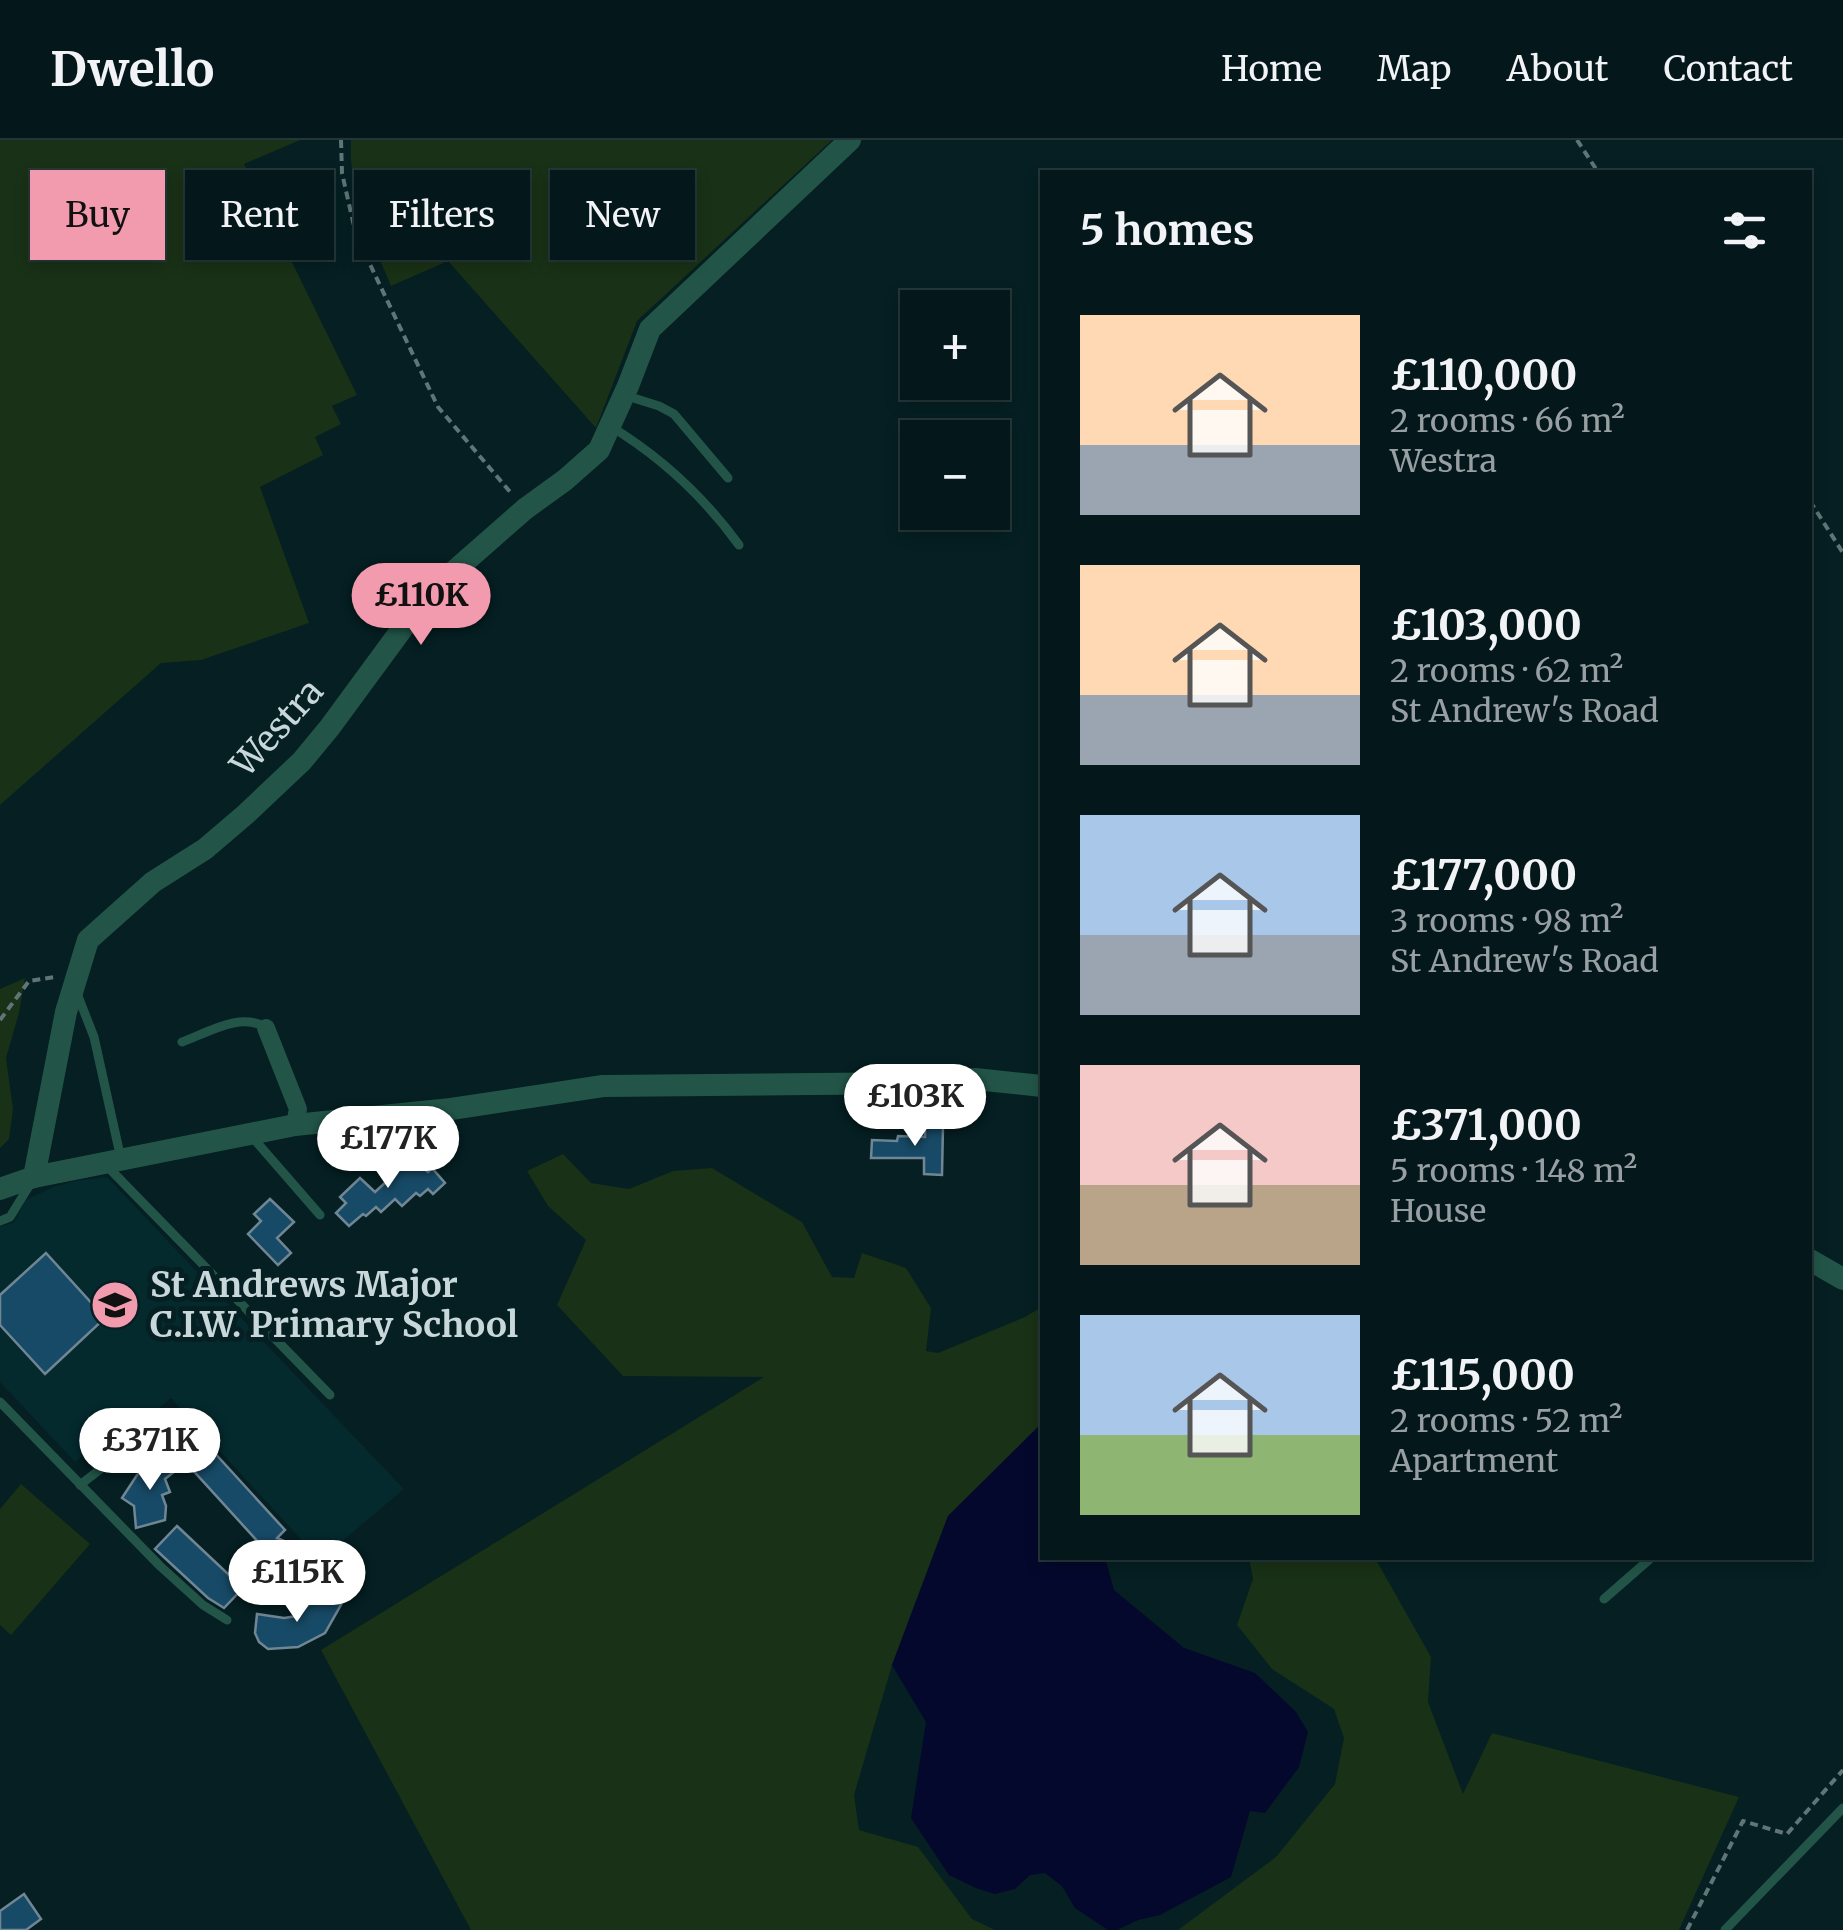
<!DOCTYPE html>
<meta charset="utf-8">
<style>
body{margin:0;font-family:Merriweather,serif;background:#0d2023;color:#f1f3f6;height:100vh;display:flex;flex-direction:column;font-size:38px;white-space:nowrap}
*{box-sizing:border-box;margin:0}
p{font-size:32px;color:#979fa2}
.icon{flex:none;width:55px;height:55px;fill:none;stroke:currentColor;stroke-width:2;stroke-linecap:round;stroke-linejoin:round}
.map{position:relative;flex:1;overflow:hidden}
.panel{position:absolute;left:1040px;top:30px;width:772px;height:1390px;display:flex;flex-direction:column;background:#04171a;border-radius:0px;box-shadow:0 5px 15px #0003,0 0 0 2px #253639}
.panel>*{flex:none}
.guide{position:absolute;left:30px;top:30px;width:860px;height:90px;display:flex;gap:20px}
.fabs{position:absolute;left:900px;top:150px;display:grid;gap:20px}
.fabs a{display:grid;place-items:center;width:110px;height:110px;border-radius:0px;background:#04171a;box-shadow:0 5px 15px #0003,0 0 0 2px #253639;font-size:50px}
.price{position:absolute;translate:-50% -85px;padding:0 22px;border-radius:35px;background:#fff;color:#222;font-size:32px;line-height:65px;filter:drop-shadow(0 2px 5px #0008)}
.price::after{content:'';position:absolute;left:50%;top:60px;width:30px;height:22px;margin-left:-15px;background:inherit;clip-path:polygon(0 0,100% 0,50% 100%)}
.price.active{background:#f29aae;color:#111}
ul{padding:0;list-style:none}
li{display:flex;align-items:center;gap:30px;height:250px;padding:0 40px}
li span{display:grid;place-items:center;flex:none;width:280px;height:200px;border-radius:0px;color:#555}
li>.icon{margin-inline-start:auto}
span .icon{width:120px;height:120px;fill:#fffc;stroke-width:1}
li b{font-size:42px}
h2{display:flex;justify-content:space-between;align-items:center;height:120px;padding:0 40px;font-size:42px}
.chip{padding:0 35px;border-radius:0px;background:#04171a;box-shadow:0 5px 15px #0003,0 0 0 2px #253639;font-size:35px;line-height:90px}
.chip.active{background:#f29aae;color:#111}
header{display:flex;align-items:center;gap:60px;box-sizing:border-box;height:140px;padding:0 50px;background:#04171a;border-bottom:2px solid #253639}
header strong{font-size:48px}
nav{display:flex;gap:55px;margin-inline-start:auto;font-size:35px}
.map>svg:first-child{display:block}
</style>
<header>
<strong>Dwello</strong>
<nav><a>Home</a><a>Map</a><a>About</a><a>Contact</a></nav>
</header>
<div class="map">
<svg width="1843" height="1790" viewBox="0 0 1843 1790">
<rect width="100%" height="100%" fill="#051f22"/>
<polygon fill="#042a2e" points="107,1037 404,1349 320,1420 171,1258 140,1284 134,1279 75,1322 0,1242 0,1087 14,1082 26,1060 53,1047 75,1041"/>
<g fill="#193116">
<polygon points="0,0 300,0 244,24 357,255 332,266 341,284 315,297 323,315 260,347 309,483 201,520 161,523 0,665"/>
<path d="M351 0H832L637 181 596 288 448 121 391 146C371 98 348 53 351 0Z"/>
<polygon points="25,838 19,873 6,918 13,969 9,999 0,1008 0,849"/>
<polygon points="563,1014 591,1043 629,1049 673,1031 712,1028 802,1082 832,1137 854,1138 862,1113 906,1128 931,1168 926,1211 938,1213 1025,1177 1042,1167 1042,1283 948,1376 892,1525 854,1655 859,1690 918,1707 972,1779 995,1790 471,1790 321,1510 764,1237 623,1236 557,1165 586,1100 548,1066 527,1031"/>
<polygon points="21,1344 90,1404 11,1495 0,1485 0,1369"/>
<polygon points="1249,1418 1375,1418 1431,1517 1428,1562 1463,1654 1492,1593 1739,1657 1679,1790 1178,1790 1276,1717 1335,1644 1344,1598 1334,1569 1272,1529 1237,1485 1253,1439"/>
</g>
<polygon fill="#04082c" points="1042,1283 1042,1418 1105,1418 1114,1450 1184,1508 1255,1533 1296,1572 1308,1592 1299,1627 1265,1673 1250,1671 1231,1737 1160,1775 1138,1780 1117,1790 1108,1790 1075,1768 1062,1746 1045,1733 1030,1735 1015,1749 995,1754 976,1748 949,1735 911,1678 926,1582 892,1525 948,1376"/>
<g fill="#174a66" stroke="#708694" stroke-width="2.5">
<polygon points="925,986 943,986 942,1035 924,1034 924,1018 871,1018 872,1000 897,1001 898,996 925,997"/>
<polygon points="412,1018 428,1032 432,1028 445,1043 433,1054 428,1049 420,1056 416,1053 402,1066 395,1059 381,1072 376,1067 366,1076 363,1074 349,1086 336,1073 346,1063 340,1057 360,1038 375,1052"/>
<polygon points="270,1059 294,1082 277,1098 291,1113 278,1125 248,1094 261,1081 254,1074"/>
<polygon points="46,1113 105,1178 45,1234 0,1185 0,1155"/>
<polygon points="201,1298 285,1390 277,1398 298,1407 295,1413 314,1422 302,1448 282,1439 279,1446 261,1444 263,1428 270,1415 180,1316"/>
<polygon points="160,1315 175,1331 165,1339 170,1352 162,1355 166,1366 165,1380 136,1388 134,1366 122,1358 137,1335"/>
<polygon points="177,1386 243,1448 224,1468 208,1458 155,1409"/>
<polygon points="321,1452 342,1463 325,1493 298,1507 268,1509 259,1502 255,1493 257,1474 284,1478 297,1476"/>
<polygon points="24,1754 41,1779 26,1790 0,1790 0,1771"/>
</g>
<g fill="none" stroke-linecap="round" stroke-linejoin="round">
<g stroke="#607577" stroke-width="4" stroke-dasharray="8 5" stroke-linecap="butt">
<polyline points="341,0 342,33 356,95 438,267 511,353"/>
<polyline points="1577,0 1598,32"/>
<polyline points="1810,361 1843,413"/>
<polyline points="0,880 29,841 55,837"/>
<polyline points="1687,1790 1743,1681 1787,1694 1843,1630"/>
</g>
<g stroke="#225548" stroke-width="9">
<polyline points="627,256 659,266 674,274 728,338"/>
<path d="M610 286C661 317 704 357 739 405"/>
<polyline points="76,851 94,897 121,1019"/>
<path d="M182 902C207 893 242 871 266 888"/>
<polyline points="253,998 320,1075"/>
<polyline points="105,1024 330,1255"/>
<polyline points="0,1081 10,1077 29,1046"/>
<polyline points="0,1262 160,1426 203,1465 227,1480"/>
<polyline points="80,1345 158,1284 164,1285 173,1295"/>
<polyline points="1604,1459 1651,1418"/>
<polyline points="1725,1790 1843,1668"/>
</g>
<polyline stroke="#225548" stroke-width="18" points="266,888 298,969 295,985"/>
<g stroke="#225548" stroke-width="22">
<polyline points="34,1037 66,872 88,800 153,742 205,709 246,674 302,621 330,587 427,455 525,369 565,340 599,310 628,246 650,189 850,0"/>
<polyline points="0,1049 34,1037 295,985 451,969 603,946 920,943 975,939 1042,946"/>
<polyline points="1810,1120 1843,1139"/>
</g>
</g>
<defs>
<g id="school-disc" transform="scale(2.5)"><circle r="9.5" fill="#f29aae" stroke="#051f22"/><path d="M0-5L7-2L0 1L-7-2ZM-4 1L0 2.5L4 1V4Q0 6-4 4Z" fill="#111"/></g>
</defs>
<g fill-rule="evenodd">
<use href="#school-disc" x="115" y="1165"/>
</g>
<g text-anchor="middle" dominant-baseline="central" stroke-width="10" stroke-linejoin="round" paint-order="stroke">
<g font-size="35" fill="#c8d7d9" stroke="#051f22">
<text transform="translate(277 588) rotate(-48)">Westra</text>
</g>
<g font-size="35" font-weight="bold" fill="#c8d7d9" stroke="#051f22" text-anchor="start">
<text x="150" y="1145">St Andrews Major<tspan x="150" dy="40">C.I.W. Primary School</tspan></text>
</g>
</g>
</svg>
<div class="fabs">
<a>+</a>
<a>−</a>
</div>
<b class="price active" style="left:421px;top:508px">£110K</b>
<b class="price" style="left:915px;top:1009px">£103K</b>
<b class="price" style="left:388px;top:1051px">£177K</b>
<b class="price" style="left:150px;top:1353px">£371K</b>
<b class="price" style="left:297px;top:1485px">£115K</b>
<div class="guide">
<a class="chip active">Buy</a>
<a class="chip">Rent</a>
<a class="chip">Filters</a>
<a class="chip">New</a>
</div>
<section class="panel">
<h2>5 homes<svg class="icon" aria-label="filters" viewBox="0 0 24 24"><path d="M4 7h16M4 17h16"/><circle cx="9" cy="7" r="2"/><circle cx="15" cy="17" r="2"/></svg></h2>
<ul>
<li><span style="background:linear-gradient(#ffd9b3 65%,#9aa5b1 0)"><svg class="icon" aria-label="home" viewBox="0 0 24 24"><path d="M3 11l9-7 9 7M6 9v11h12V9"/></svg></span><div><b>£110,000</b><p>2 rooms · 66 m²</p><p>Westra</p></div></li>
<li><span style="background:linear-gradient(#ffd9b3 65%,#9aa5b1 0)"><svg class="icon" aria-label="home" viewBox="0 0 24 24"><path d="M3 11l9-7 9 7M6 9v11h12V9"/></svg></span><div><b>£103,000</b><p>2 rooms · 62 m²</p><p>St Andrew's Road</p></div></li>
<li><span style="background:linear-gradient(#a9c7e8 60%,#9aa5b1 0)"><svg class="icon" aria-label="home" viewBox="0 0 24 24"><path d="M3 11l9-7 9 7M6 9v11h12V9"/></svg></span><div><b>£177,000</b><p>3 rooms · 98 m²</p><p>St Andrew's Road</p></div></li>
<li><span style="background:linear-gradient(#f6c9c9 60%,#b9a48a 0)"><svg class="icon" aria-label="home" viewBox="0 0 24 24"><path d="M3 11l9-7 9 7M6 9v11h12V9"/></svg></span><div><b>£371,000</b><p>5 rooms · 148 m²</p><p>House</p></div></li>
<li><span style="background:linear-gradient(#a9c7e8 60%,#8fb573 0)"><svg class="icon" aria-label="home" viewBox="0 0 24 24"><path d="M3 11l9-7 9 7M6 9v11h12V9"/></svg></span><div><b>£115,000</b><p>2 rooms · 52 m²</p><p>Apartment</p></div></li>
</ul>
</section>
</div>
